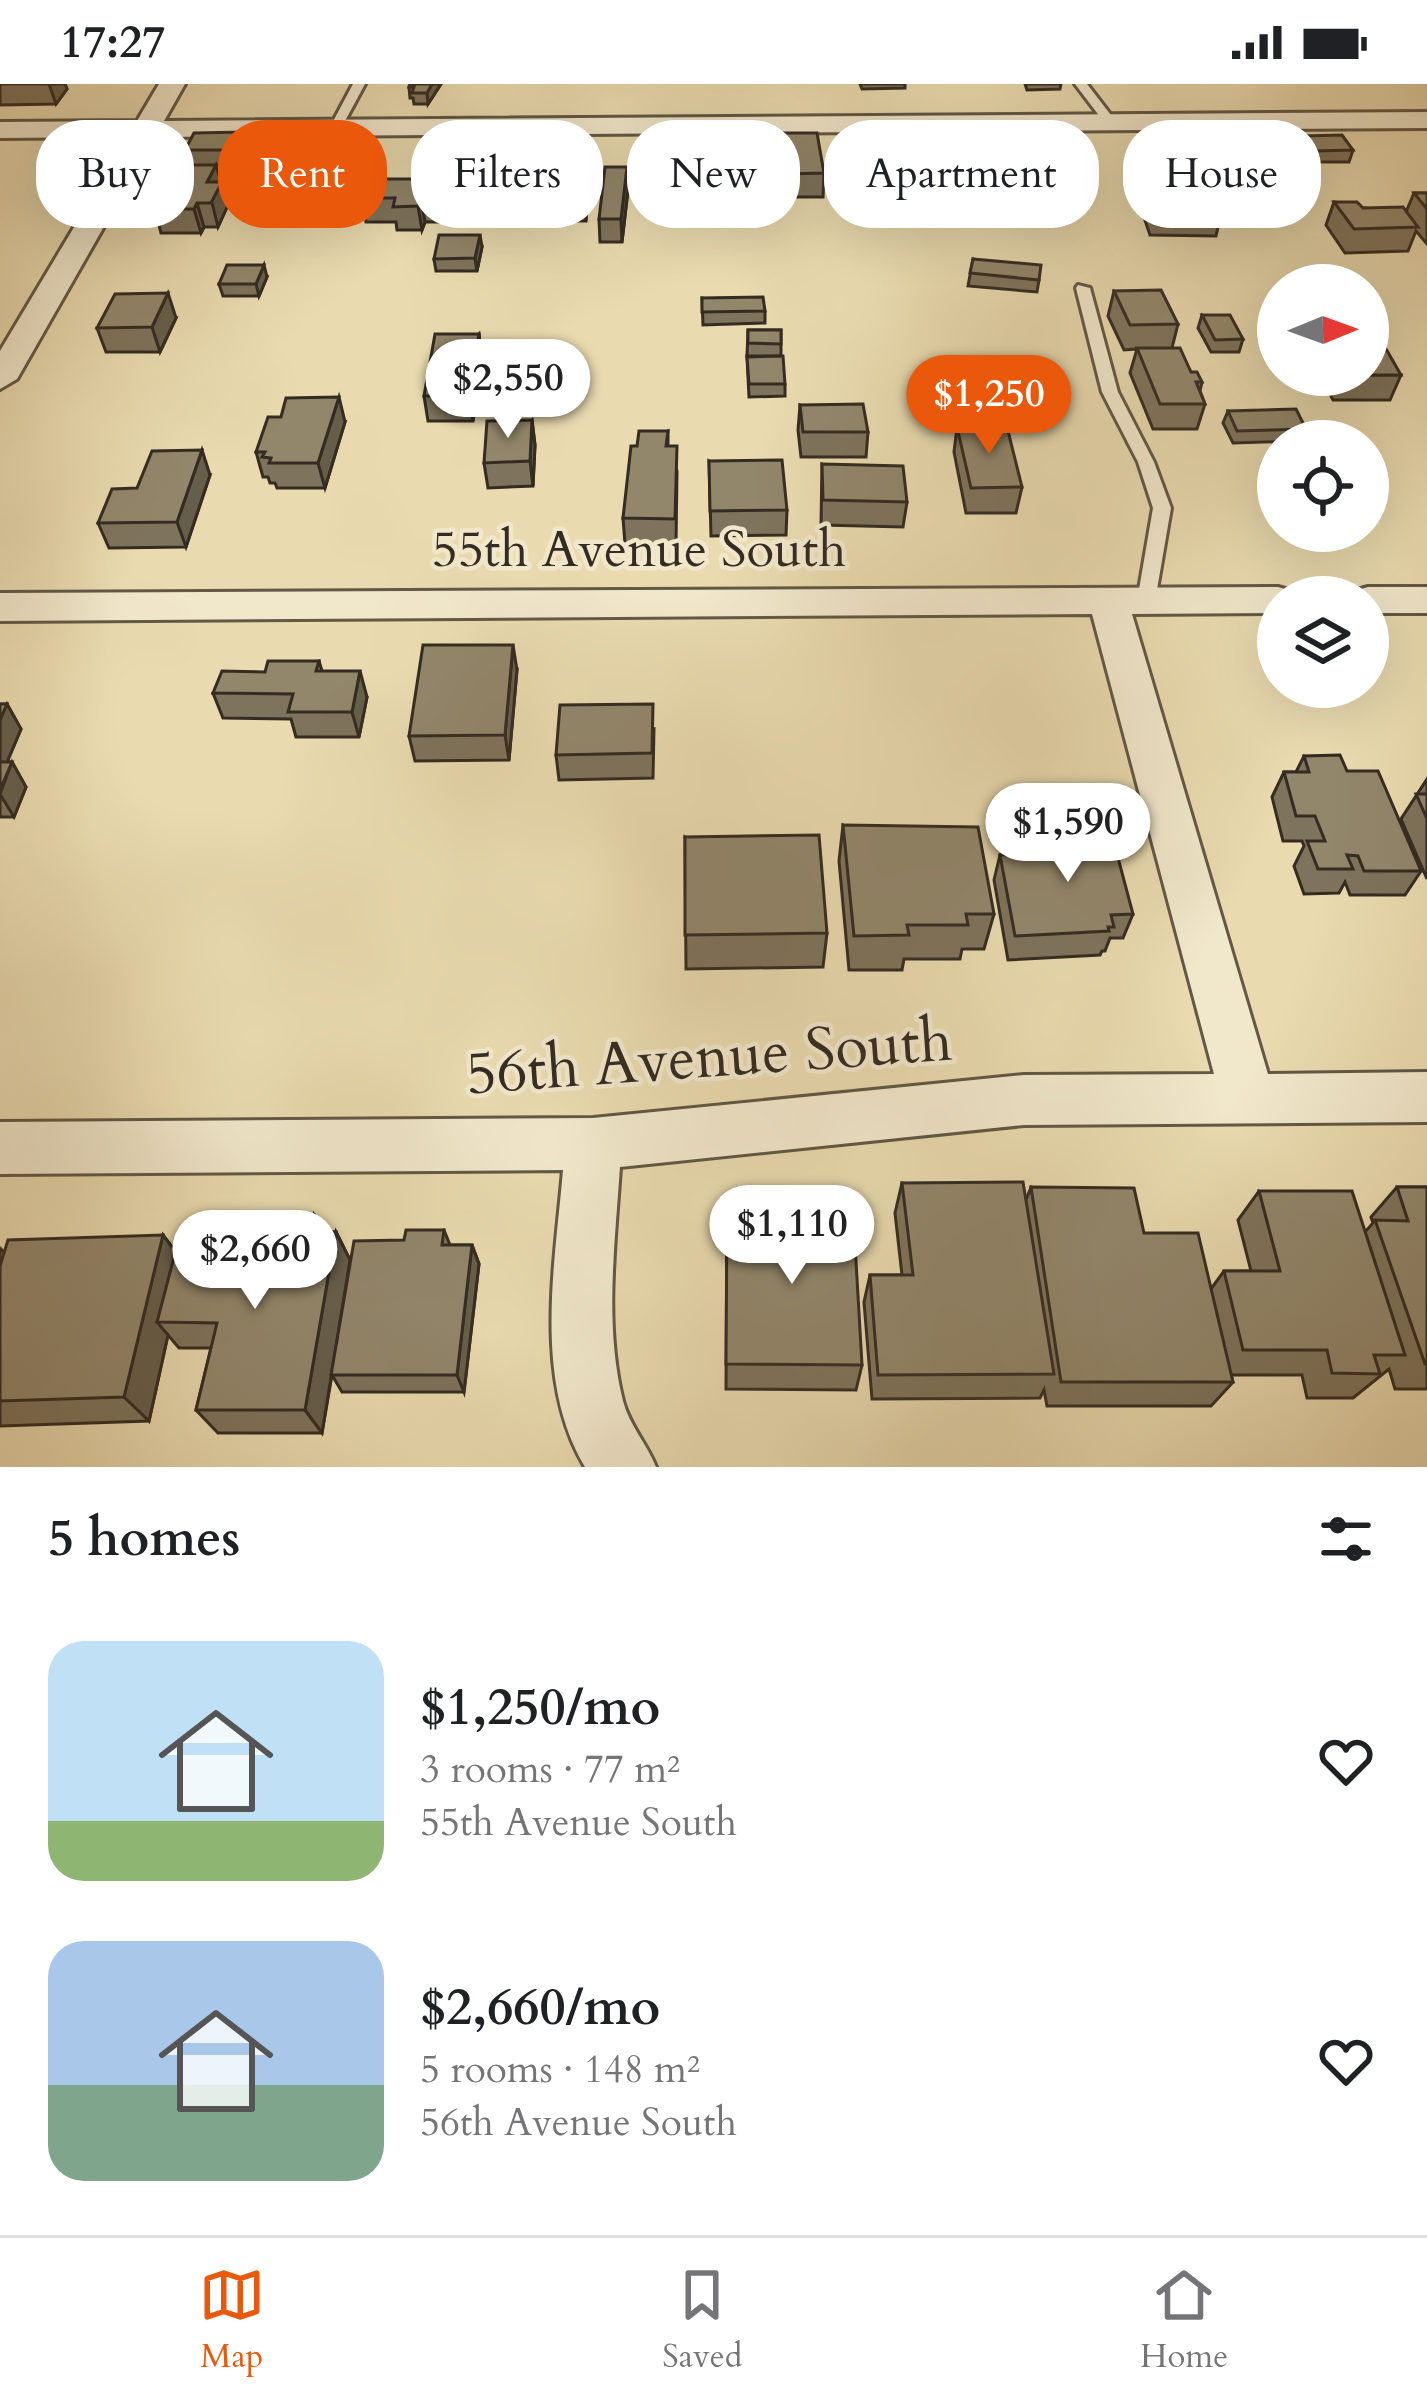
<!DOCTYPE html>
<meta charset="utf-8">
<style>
body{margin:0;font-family:Cardo,serif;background:#f6f6f6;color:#202124;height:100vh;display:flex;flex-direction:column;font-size:45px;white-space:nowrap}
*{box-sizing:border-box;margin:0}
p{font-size:39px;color:#757577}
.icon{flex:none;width:66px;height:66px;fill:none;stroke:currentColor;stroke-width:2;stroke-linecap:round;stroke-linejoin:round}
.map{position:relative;height:1383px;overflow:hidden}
.sheet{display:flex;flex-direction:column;background:#fff;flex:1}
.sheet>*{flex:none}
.top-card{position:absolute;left:36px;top:36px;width:1356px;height:108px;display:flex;gap:24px}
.needle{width:78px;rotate:89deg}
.fabs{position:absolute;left:1257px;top:180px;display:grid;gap:24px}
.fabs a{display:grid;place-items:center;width:132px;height:132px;border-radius:50%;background:#fff;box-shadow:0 12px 48px #0002;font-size:60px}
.price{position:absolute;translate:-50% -102px;padding:0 27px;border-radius:42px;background:#fff;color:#222;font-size:39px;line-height:78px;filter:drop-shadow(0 3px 6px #0008)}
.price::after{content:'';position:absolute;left:50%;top:72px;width:36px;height:27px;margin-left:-18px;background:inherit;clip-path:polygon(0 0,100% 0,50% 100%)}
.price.current{background:#ea580c;color:#fff}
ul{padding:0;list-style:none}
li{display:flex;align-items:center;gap:36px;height:300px;padding:0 48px}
li span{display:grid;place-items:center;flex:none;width:336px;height:240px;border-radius:36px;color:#555}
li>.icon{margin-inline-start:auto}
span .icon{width:144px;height:144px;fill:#fffc;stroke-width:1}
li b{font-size:51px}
h2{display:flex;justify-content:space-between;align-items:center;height:144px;padding:0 48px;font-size:51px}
.chip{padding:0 42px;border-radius:48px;background:#fff;box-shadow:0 12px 48px #0002;font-size:42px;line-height:108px}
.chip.current{background:#ea580c;color:#fff}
.status{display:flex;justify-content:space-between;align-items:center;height:84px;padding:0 60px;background:#fff;direction:ltr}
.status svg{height:33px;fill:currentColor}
.tab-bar{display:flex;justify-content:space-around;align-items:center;height:168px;border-top:3px solid #e0e0e0;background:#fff;font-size:33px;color:#757577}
.tab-bar a{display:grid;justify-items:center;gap:6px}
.tab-bar .current{color:#ea580c}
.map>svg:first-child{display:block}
</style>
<div class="status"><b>17:27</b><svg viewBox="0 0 49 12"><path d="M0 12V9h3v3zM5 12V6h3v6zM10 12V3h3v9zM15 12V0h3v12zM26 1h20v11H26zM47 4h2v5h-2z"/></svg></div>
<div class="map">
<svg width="1427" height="1383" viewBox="0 0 1427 1383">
<rect width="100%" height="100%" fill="#e9daaf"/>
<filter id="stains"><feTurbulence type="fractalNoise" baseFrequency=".00167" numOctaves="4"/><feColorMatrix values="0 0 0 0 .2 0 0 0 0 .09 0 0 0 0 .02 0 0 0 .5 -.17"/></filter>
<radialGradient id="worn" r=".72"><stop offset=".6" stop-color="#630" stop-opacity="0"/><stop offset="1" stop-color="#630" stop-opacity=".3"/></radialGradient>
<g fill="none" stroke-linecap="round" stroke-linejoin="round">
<g stroke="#615845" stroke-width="6">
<g id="service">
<polygon points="353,0 365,0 339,48 331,48 329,45"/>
<polygon points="1075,0 1087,0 1117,39 1115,42 1107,42"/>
<polygon points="1078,201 1090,204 1118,308 1154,378 1171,424 1155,517 1146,523 1137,517 1153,424 1138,378 1102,308 1076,204"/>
</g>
</g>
<g stroke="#615845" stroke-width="6">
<g id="minor">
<polygon points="159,0 185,0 164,37 1427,28 1427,44 155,53 17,295 0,305 0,267 128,53 0,54 0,38 137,37"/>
<path d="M1278 503 1292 507 1296 513H1278V529L1132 530 1268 990 1427 988V1038L1024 1041 620 1083C615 1160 604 1241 623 1317 629 1341 647 1360 656 1383H585C533 1296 555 1181 563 1086L0 1090V1038L593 1034 1024 991 1214 990 1092 530 0 537V509Z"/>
<polygon points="1368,503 1427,503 1427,529 1368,529 1368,513 1350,513 1354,507"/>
</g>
</g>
<use href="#service" fill="#f1e7cb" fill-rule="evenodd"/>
<use href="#minor" fill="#f1e7cb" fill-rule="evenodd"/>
</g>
<g fill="#7e735c" stroke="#342c22" stroke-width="3">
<polygon points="0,0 65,0 67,5 56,20 0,21"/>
<polygon points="441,0 428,20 414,20 413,14 410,14 409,3"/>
<polygon points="860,0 905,0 905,4 862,5"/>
<polygon points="1025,0 1061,0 1060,5 1027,6"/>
<polygon points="317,45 322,68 313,93 268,94 262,71"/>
<polygon points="245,48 251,71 243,89 218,89 228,121 218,143 204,143 201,149 161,149 149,103 190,81 185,66"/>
<polygon points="781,49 824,89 823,113 786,113 780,72"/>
<polygon points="1212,50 1264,66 1260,77 1217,78 1208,62"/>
<polygon points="1304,52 1353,66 1349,78 1310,78 1300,63"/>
<polygon points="692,58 756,75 755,98 692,98"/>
<polygon points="572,66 567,81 534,79 533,68"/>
<polygon points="1232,79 1272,85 1297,103 1289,126 1222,126 1216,152 1150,151 1135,107 1140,84 1197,113 1212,114 1208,106 1215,83 1231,83"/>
<polygon points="586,94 586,137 514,137 511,113"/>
<polygon points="458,95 462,118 457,138 425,138 422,146 397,146 396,138 366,138 362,114"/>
<polygon points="688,99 687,129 649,128 649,116"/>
<polygon points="628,106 622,158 600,158 599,135"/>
<polygon points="1414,109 1427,109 1427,160 1416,147 1408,167 1345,169 1326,141 1334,118 1363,124 1406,128"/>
<polygon points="482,163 477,187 436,187 434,175"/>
<polygon points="973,175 1039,196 1037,208 968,202"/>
<polygon points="267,193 259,212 223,212 219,200"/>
<polygon points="1114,207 1178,240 1172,264 1191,288 1202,298 1200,307 1205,320 1197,345 1153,345 1130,289 1137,265 1124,266 1108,232"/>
<polygon points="702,214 765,227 765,239 703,241"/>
<polygon points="1202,231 1243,255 1239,268 1211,268 1198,244"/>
<polygon points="176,234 160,268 106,268 97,244"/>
<polygon points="748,246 781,246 781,272 747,272"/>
<polygon points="479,250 482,275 473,337 428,337 424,312"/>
<polygon points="747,273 785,300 785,312 749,313"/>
<polygon points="1320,291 1401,291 1390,316 1333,316"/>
<polygon points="800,321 868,348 866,373 801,373 798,346"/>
<polygon points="1228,327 1306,345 1302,357 1233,359 1223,339"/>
<polygon points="532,336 535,361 533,402 488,404 484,379"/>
<polygon points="345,338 325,404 277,404 275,399 270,399 268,393 263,393 256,368"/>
<polygon points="957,343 1022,403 1016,429 966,429 954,368"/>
<polygon points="668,347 668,362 677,387 676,461 625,460 623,434 637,362"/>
<polygon points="709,377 787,426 786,451 711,452"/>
<polygon points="822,380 907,418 903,443 821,441"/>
<polygon points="210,391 186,463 109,464 98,439 137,404"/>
<polygon points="319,577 322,587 367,613 359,653 296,653 291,635 223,634 213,609 265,588"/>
<polygon points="517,586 509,676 415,677 409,652"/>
<polygon points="0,620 7,620 21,645 7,678 12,678 26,703 14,733 0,733"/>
<polygon points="654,645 653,694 559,696 556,671"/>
<polygon points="1304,672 1347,687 1421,787 1405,811 1350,811 1345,798 1339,809 1304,810 1294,782 1304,762 1302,757 1283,757 1272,713 1284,688 1296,688"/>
<polygon points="1427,695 1427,795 1401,735"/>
<polygon points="843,741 994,830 984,865 962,865 960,875 904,875 902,886 849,886 839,777"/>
<polygon points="1056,741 1133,830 1123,854 1110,854 1105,867 1102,867 1100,871 1008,876 994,796 1000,771 1050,771 1048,765"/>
<polygon points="685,753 827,849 823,883 686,885"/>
<polygon points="902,1099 1026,1116 1031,1103 1144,1149 1211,1205 1224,1187 1251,1187 1238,1136 1259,1107 1365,1148 1373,1139 1371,1133 1397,1103 1427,1103 1427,1305 1395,1305 1389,1285 1353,1314 1307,1314 1302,1291 1231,1291 1233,1298 1211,1322 1047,1322 1044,1306 1040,1314 872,1315 864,1218 870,1191 902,1191 895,1129"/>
<polygon points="727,1124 862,1281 856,1306 726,1305"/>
<polygon points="444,1146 450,1161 472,1161 479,1180 464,1308 342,1308 332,1291 322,1349 218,1349 196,1326 211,1264 179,1264 168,1251 149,1337 0,1342 0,1164 4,1168 163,1151 175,1167 323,1148 336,1148 350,1176 404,1156"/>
</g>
<g fill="#665e4b" stroke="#342c22" stroke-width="3">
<polygon points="49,0 65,0 67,5 56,20"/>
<polygon points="432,0 441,0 428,20 427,9"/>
<polygon points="317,45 322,68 313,93 308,70"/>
<polygon points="245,48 251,71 243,89 237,66"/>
<polygon points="572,54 572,66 567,81 566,69"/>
<polygon points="216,81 228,121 218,143 207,98"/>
<polygon points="627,83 628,106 622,158 621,135"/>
<polygon points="586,94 588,117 586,137 585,113"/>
<polygon points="458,95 462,118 457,138 454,114"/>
<polygon points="421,114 425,138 422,146 418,122"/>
<polygon points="197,119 204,143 201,149 194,125"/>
<polygon points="480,151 482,163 477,187 475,174"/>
<polygon points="264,181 267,193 259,212 256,200"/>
<polygon points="168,209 176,234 160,268 152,243"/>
<polygon points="479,250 482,275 473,337 469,312"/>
<polygon points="339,313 345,338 325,404 318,379"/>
<polygon points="532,336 535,361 533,402 530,377"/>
<polygon points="202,366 210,391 186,463 177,438"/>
<polygon points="513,561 517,586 509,676 505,651"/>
<polygon points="360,587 367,613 359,653 352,628"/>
<polygon points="7,620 21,645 0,695 0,636"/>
<polygon points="12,678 26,703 14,733 0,710"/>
<polygon points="314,1131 329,1159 311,1148"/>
<polygon points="336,1148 350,1176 322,1349 305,1326"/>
<polygon points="163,1151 184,1179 157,1238 168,1251 149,1337 124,1313"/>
<polygon points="472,1161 479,1180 464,1308 457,1291"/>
</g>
<g fill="#92866b" stroke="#342c22" stroke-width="3">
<polygon points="410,0 432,0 427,9 412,9 414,3 409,3"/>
<polygon points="273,45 317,45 308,70 262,71"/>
<polygon points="245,48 237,66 185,66 194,49"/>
<polygon points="781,49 817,49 824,89 787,90"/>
<polygon points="1212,50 1254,50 1264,66 1220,66"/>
<polygon points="1342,51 1353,66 1314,67 1304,52"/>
<polygon points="539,53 572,54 566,69 533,68"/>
<polygon points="692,58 755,58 756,75 692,75"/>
<polygon points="1232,79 1268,79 1272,85 1286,85 1297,103 1226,103 1215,83 1234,83"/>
<polygon points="178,81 216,81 207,98 222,98 211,119 197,119 194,125 154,125 166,103 149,103 156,91 173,90"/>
<polygon points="605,83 627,83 621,135 599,135"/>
<polygon points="1140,84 1184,84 1197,113 1216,114 1223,128 1156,127"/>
<polygon points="514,94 586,94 585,113 511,113"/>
<polygon points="368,95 458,95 454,114 421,114 418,122 393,123 395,114 362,114"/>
<polygon points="651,99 688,99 687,117 649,116"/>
<polygon points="1414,109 1427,109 1427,125"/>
<polygon points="1334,118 1357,118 1363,124 1403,123 1418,143 1354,145"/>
<polygon points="439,151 480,151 475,174 434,175"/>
<polygon points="973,175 1041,181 1039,196 970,189"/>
<polygon points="227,181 264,181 256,200 219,200"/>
<polygon points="1161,206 1178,240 1130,241 1114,207"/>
<polygon points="168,209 152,243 97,244 115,210"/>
<polygon points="763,213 765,227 702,228 702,214"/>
<polygon points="1202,231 1230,231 1243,255 1215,256"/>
<polygon points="748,246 781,246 781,260 748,259"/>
<polygon points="435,250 479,250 469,312 424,312"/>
<polygon points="1368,251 1378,251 1401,291 1368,291"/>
<polygon points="1137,264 1180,264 1191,288 1197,288 1202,298 1196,298 1205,320 1160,320"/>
<polygon points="783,272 785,300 749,300 747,273"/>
<polygon points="339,313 318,379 269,379 271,374 262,373 265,368 256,368 268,333 281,333 286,314"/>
<polygon points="863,320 868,348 803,348 800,321"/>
<polygon points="1296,325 1306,345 1237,347 1228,327"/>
<polygon points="532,336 530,377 484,379 487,337"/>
<polygon points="957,343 1007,343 1022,403 971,404"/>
<polygon points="639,347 668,347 666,362 677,362 675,435 623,434 631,362 637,362"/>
<polygon points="202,366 177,438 98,439 112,405 137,404 152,367"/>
<polygon points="782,376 787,426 710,427 709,377"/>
<polygon points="822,380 903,382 907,418 823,416"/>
<polygon points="423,561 513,561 505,651 409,652"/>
<polygon points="268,577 319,577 316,587 360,587 352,628 288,628 293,610 213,609 222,587 265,588"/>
<polygon points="0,620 7,620 0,636"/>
<polygon points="653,620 652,669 556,671 560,621"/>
<polygon points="1340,671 1347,687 1378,687 1421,787 1364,787 1358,772 1347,771 1353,785 1318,785 1307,757 1325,757 1315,732 1296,732 1284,688 1309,688 1304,672"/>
<polygon points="0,678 12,678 0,706"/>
<polygon points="1416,710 1427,710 1427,735"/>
<polygon points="1109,740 1133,830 1111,831 1114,843 1108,843 1109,847 1015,852 1000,771 1063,770 1056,741"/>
<polygon points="843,741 978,743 994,830 966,830 968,841 907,841 909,851 854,852"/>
<polygon points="819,751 827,849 685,851 685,753"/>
<polygon points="1023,1098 1054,1290 878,1291 870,1191 913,1191 902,1099"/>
<polygon points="1031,1103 1134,1104 1144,1149 1198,1149 1233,1298 1061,1298"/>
<polygon points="1397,1103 1427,1103 1427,1280 1425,1280 1375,1136 1408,1137"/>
<polygon points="1259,1107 1352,1107 1405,1271 1374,1271 1380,1290 1332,1289 1327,1266 1243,1266 1224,1187 1280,1187"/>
<polygon points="727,1124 853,1125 862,1281 726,1280"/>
<polygon points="264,1131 314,1131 311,1148 336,1148 305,1326 196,1326 217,1239 157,1238 178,1158 258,1157"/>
<polygon points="406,1146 444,1146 442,1161 472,1161 457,1291 331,1291 354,1157 404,1156"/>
<polygon points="163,1151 124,1313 0,1317 0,1182 8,1156"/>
</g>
<g text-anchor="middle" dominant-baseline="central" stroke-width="9" stroke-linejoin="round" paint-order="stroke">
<g font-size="51" fill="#342c22" stroke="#f1e7cb">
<text x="639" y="466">55th Avenue South</text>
</g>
<g font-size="60" fill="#342c22" stroke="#f1e7cb">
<text transform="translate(709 974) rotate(-4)">56th Avenue South</text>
</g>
</g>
<rect width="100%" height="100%" filter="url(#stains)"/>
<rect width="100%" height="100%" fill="url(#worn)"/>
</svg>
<div class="fabs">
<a><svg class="needle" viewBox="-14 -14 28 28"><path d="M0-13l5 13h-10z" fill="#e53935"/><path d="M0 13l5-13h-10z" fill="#757577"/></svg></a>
<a><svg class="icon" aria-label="locate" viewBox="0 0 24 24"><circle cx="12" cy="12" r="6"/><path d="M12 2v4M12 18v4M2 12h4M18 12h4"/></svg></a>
<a><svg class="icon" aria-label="layers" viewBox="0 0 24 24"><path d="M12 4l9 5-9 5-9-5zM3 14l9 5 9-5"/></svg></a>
</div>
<b class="price" style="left:508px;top:357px">$2,550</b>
<b class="price current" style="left:989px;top:373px">$1,250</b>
<b class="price" style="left:1068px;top:801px">$1,590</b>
<b class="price" style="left:792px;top:1203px">$1,110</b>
<b class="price" style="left:255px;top:1228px">$2,660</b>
<div class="top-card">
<a class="chip">Buy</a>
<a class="chip current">Rent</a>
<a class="chip">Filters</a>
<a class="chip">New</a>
<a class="chip">Apartment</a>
<a class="chip">House</a>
</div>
</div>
<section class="sheet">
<h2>5 homes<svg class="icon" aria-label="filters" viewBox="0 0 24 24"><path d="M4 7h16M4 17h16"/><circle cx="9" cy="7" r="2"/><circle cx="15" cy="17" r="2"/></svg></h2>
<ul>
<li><span style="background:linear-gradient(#bfe0f5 75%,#8fb573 0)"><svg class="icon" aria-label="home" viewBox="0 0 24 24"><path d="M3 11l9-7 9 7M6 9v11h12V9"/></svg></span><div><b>$1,250/mo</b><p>3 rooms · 77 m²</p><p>55th Avenue South</p></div><svg class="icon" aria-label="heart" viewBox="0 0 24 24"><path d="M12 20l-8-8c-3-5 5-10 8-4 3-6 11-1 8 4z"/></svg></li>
<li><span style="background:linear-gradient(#a9c7e8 60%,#7fa58c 0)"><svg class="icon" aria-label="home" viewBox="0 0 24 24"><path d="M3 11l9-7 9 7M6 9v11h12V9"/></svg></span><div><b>$2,660/mo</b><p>5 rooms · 148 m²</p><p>56th Avenue South</p></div><svg class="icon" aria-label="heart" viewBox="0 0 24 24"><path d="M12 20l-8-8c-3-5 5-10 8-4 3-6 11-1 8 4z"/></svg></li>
</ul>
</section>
<nav class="tab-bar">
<a class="current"><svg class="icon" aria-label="map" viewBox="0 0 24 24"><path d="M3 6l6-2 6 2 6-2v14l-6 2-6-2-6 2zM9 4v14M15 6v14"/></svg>Map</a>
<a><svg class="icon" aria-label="saved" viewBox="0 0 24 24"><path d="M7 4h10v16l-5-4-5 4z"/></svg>Saved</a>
<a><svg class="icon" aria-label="home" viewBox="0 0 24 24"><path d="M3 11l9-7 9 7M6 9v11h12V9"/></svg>Home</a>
</nav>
